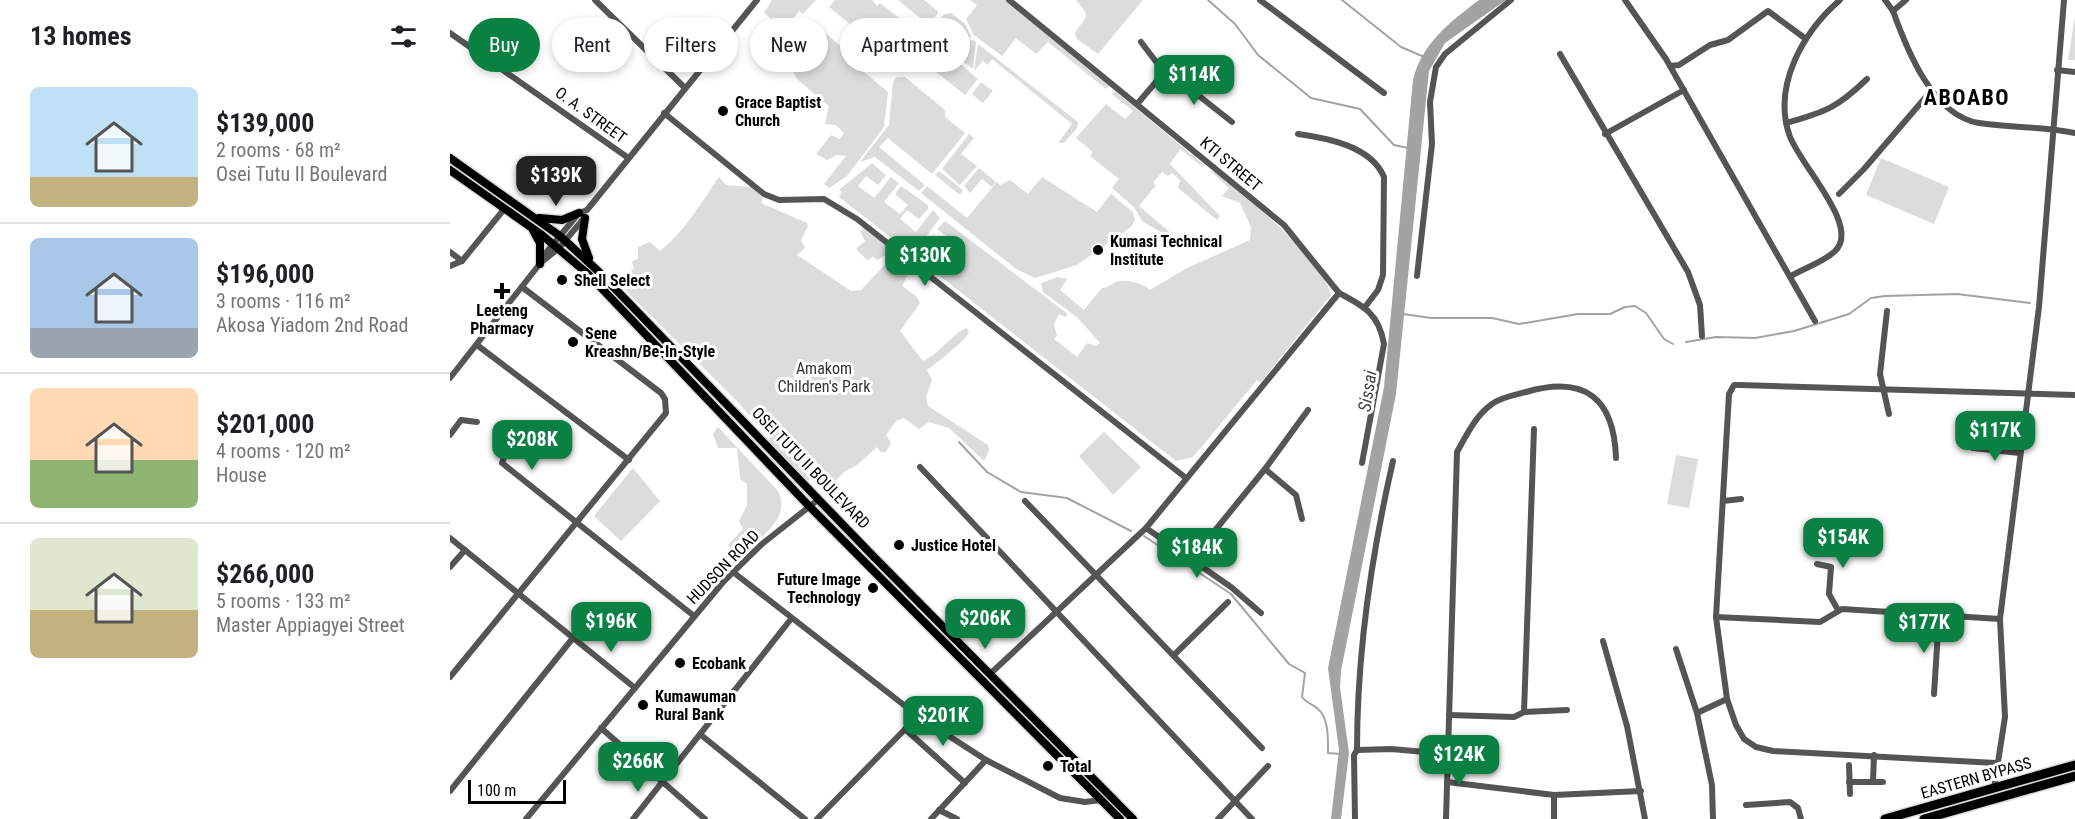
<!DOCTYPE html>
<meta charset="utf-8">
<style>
body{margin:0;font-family:"Roboto Condensed",sans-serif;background:#f6f6f6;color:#202124;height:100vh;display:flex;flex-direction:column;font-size:22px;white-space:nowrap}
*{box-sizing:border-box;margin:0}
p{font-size:20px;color:#757577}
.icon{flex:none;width:33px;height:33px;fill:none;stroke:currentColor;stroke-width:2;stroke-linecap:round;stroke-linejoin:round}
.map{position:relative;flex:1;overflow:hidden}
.panel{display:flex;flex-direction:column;background:#fff;width:450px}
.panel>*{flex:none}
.banner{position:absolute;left:18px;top:18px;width:570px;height:54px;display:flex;gap:12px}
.scale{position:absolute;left:18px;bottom:15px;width:98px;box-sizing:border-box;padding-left:6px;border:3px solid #000;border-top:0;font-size:16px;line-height:21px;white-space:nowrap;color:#000;-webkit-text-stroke:4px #fff;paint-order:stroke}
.price{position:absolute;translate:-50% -51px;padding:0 14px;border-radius:12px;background:#0b8043;color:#fff;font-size:20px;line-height:39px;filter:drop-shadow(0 2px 3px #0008)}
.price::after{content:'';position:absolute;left:50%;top:36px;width:18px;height:14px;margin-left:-9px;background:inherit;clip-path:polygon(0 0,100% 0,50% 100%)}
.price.active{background:#222;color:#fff}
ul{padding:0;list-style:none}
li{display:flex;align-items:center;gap:18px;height:150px;padding:0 30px}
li+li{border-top:2px solid #e0e0e0}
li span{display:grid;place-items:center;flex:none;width:168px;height:120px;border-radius:9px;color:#555}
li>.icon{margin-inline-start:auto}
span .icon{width:72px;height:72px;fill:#fffc;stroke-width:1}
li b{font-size:26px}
h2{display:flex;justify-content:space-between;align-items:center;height:72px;padding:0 30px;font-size:26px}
.chip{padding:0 21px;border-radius:27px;background:#fff;box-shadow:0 3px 9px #0003;font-size:21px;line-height:54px}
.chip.active{background:#0b8043;color:#fff}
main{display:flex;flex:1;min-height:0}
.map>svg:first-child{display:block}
</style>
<main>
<section class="panel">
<h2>13 homes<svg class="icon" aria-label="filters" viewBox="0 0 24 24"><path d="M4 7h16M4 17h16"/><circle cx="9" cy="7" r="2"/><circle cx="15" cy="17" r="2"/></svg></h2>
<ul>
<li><span style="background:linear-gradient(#bfe0f5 75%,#c2b280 0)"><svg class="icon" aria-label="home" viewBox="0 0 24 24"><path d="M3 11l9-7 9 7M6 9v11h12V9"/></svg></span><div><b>$139,000</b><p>2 rooms · 68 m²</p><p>Osei Tutu II Boulevard</p></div></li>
<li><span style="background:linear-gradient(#a9c7e8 75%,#9aa5b1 0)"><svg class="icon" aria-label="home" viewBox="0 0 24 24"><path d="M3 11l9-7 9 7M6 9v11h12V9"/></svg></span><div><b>$196,000</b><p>3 rooms · 116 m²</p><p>Akosa Yiadom 2nd Road</p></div></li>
<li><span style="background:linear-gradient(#ffd9b3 60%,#8fb573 0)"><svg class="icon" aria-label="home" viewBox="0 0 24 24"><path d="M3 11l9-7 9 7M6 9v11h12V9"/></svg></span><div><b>$201,000</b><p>4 rooms · 120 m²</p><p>House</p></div></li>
<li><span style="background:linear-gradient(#dfe7d0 60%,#c2b280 0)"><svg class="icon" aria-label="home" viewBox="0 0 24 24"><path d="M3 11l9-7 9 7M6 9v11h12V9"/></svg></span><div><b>$266,000</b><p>5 rooms · 133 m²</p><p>Master Appiagyei Street</p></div></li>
</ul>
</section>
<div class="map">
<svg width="1625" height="819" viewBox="0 0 1625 819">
<rect width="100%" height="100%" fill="#fff"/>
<g fill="#dcdcdc">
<polygon points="322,0 366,0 353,14 349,11 341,22 351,30 348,34 363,45 374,32 392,47 392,54 438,92 434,127 397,176 379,188 374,184 396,156 387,155 377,160 366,154 381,135 390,139 394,133 386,125 375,124 379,106 348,80 342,70 355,47 314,13"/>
<polygon points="385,0 422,0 427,6 430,3 471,35 448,63 379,7"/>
<polygon points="448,0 474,0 489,12 479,25"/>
<polygon points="520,0 556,0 659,85 656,89 598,42 586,54 566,38 552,56 524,35 516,19 527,5"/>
<path d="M626 0H693L648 54 627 39 625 33C634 17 643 19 626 0Z"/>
<polygon points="501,13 515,24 521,37 488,45 528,79 515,95 466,56 456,69 452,66 475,38 485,46 492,36 482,28 494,14"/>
<polygon points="1625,16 1625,60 1618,60"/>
<polygon points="523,40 526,42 523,69 494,47"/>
<polygon points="528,44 628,122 627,128 614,143 608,143 622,124 542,59 538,65 533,61 524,71"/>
<polygon points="447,77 455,77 495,110 495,117 515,133 482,174 438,138 429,147 475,185 469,191 425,157 410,162 439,125 443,82"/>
<polygon points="531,82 543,91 533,103 522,94"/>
<polygon points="665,91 754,165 753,167 730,149 720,164 770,216 767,220 728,188 730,180 722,173 718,176 712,172 703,183 706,185 689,206 741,250 692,221 684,207 662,188 669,179 640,156 643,152 626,138 656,104 675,119 683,111 662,94"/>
<polygon points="519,134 524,138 511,154 527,166 510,185 492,169"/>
<polygon points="1431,158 1499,187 1484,224 1416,195"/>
<path d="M422 163 436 175 428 185 416 176 408 186 424 198 441 177 449 183 434 202 450 214 458 205 445 194 451 186 478 205V209L469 219 457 210 450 219 466 232 483 210 490 218 475 238 490 249 499 238 487 229 495 221 618 314 615 317 609 314 604 324 607 336 604 339 627 357 637 343 646 346 650 343 628 318 593 292 591 283 608 277 617 279 610 290 634 310 652 288C660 288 663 281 671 281 681 280 693 284 700 290L737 268 800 240 801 227 790 203 772 196 779 188 759 170C785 179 877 268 881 295L810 383 807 380 743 457 726 461 389 197 392 192 389 190Z"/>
<polygon points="529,168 546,182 542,187 532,179 520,193 514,186"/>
<polygon points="489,171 513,190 510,195 485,175"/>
<path d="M269 177 276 185 301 187 313 198 311 203 357 223 358 226 351 240 355 248 347 255 401 291 411 290 445 254 462 266 452 286 467 297 470 303 450 331 473 361C491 353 502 333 517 328L519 333C515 340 486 364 477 370L482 380 476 397 478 406 538 445 539 451 534 461 499 428 479 422 469 429 454 418 446 421 436 435 441 443 436 452H430L427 447 407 465 394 472 377 490 366 479 356 480 319 441 321 433 314 432 286 400 176 291 171 284V278L184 269 182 262 188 258V247L200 242 210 251C235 231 251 203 269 177Z"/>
<polygon points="592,177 647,212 661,194 683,212 685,220 681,227 627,265 585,278 566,269 471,193 477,186 517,218 547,182 550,185 560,180 578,194"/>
<path d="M415 227C425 234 437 242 438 254L427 260 423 257 417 260 406 249 415 241 410 231Z"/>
<path d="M268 427 328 491C340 516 318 530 302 547L298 546 290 554 278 545 293 529 289 521 297 505V484L290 479 287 448H268L263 434Z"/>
<polygon points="654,432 691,467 663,495 629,456"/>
<polygon points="1226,455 1248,459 1239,508 1217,504"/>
<polygon points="183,468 210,501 171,541 144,516"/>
</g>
<path fill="#a3a3a3" d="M1029 0H1056L995 43 979 71 946 394 891 671 890 687 899 753 891 819H881L889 750 878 668 934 387 963 80C972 43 1000 22 1029 0Z"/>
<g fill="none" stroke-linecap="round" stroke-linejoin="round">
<g stroke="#a3a3a3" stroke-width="2">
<polyline points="758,0 785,24 808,55 861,98 910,109 944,145 958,148"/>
<polyline points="892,0 951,47 972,56"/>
<polyline points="953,314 981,318 1042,318 1069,324 1128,314 1160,314 1175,307 1185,306 1196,313 1214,339 1223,344"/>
<polyline points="1236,342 1266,337 1305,338 1344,331 1399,314 1421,298 1435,296 1507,294 1580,303"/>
<polyline points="509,442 537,472 571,492 617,498 681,531"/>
<path d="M694 536 781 594 839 664 855 673 852 697C857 704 862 703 868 709 879 718 878 740 878 753L891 754"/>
</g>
<g stroke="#dbdbdb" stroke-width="11">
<g id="major">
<polyline points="0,158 110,236 148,271 424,557 683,819"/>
<polyline points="0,170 92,235 138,274 359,506 670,819"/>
<polyline points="89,218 112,220 129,213"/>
<polyline points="135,218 132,239 139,258"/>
<polyline points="83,230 90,243 90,264"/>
</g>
</g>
<g stroke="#dbdbdb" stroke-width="12">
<g id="highway">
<polyline points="1435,819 1625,765"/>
<polyline points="1474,819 1625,776"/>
</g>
</g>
<g stroke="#555" stroke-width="6">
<polyline points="145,0 235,88"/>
<polyline points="559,0 834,225 889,293"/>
<polyline points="810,0 934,93"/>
<polyline points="1175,0 1216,59 1365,321"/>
<path d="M1435 0 1443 11C1457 50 1483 116 1529 123 1560 128 1593 126 1625 133"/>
<polyline points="1443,11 1456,0"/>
<polyline points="0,33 177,157"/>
<polyline points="1110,54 1238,272 1250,305 1252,336"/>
<polyline points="1220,66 1229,65 1260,45 1278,40 1318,11 1356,39"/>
<polyline points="1607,70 1625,72"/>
<polyline points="711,76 726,79 734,84 782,122"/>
<polyline points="688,103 711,76 710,67 691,42"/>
<polyline points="214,113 314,194 329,200 374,199 407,219 736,478"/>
<path d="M1336 123C1376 112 1388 107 1417 79"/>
<path d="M848 134C877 138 921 146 934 177L933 275 928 290 915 307"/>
<polyline points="1155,134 1234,90"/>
<polyline points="1389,194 1414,169 1481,91"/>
<polyline points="0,252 12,261"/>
<polyline points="93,261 109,248 135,217"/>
<polyline points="0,266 12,261 55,208"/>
<polyline points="967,276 982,144 980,102 986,67 995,54 1061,0"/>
<path d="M1341 276C1354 268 1374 262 1385 251 1412 226 1347 162 1339 134 1323 85 1353 32 1390 0"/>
<path d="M889 293C914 306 929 314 934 344L912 463"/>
<polyline points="1437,311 1430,374 1439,414"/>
<polyline points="27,345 179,460"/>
<polyline points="0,378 92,261 95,254 129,213 137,210 307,0"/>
<polyline points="49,427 58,433 57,450 52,463 244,616"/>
<polyline points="0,435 11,420 27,422"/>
<polyline points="1523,448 1570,453"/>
<polyline points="1557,451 1562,418 1574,414"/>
<polyline points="470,467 802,819"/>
<polyline points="815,469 846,495 852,519"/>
<polyline points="575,501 812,748"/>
<polyline points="1273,501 1291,499"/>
<polyline points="696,528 781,587 811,613"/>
<polyline points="0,538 185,688"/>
<polyline points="741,560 815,469 858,410"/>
<polyline points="1367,564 1381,567 1379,594 1388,610"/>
<polyline points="0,567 15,550"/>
<polyline points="283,572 468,716 536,760 610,798 635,802 651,800"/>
<polyline points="1266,617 1370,622 1392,609 1550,619"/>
<polyline points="1153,641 1177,726 1195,819"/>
<polyline points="1226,649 1247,713 1277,699"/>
<polyline points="724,655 778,602"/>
<polyline points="540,674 696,528 889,293"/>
<polyline points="0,677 216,413 215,399 211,393 72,287"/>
<polyline points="1484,694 1489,615"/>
<polyline points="1074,712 1117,710"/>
<polyline points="1247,713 1262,785 1263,819"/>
<polyline points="999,715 1064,717 1074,712 1084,429"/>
<polyline points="151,728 255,819"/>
<polyline points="455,729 515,783"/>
<polyline points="251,735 355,819"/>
<path d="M907 750C907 651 921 557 943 461"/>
<polyline points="1546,763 1323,751 1306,747 1294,739 1286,725 1277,699 1266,617 1279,394 1284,385 1290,385 1625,395"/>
<polyline points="1399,765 1400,794"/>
<polyline points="997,782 1104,795 1191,791"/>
<polyline points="1399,782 1433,782"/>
<polyline points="1423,782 1424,755"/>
<polyline points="1544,788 1555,717 1550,619 1589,307 1614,0"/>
<polyline points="0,791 123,638"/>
<polyline points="1104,795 1104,819"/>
<polyline points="1296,805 1340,802 1348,808 1351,819"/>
<polyline points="489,810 507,819"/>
<polyline points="76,819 274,581 312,544 369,499"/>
<polyline points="183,819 341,619"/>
<polyline points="367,819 468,716"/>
<polyline points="481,819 536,760"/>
<polyline points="768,819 818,766"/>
<polyline points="905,819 904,755 907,750 941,749 998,754"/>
<path d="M996 819 1007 452C1016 436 1026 415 1042 404 1051 397 1065 395 1076 392 1135 375 1164 398 1166 458"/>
</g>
<use href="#major" stroke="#000" stroke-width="8"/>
<use href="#highway" stroke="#000" stroke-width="9"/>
</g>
<g fill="#000" stroke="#fff" stroke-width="2">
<circle cx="273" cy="111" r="6"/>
<circle cx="648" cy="250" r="6"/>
<circle cx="112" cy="280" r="6"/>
<path d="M49 282h6v6h6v6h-6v6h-6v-6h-6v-6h6z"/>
<circle cx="123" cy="342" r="6"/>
<circle cx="449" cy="545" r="6"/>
<circle cx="423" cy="588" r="6"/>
<circle cx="230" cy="663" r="6"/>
<circle cx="193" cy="705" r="6"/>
<circle cx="598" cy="766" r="6"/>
</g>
<g text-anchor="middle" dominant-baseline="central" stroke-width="6" stroke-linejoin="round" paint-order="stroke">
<g font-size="16" font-weight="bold" fill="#000" stroke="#fff" text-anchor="start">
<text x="285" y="102">Grace Baptist<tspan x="285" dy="18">Church</tspan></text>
<text x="660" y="241">Kumasi Technical<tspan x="660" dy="18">Institute</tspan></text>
<text x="124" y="280">Shell Select</text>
<text x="52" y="310" text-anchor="middle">Leeteng<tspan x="52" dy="18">Pharmacy</tspan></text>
<text x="135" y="333">Sene<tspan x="135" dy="18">Kreashn/Be-In-Style</tspan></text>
<text x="461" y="545">Justice Hotel</text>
<text x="411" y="579" text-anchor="end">Future Image<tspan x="411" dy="18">Technology</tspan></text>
<text x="242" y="663">Ecobank</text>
<text x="205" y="696">Kumawuman<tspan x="205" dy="18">Rural Bank</tspan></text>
<text x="610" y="766">Total</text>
</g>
<g font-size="16" fill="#000" stroke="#fff">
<text transform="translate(141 115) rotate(36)">O. A. STREET</text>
<text transform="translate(781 164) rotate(40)">KTI STREET</text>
<text transform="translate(361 468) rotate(46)">OSEI TUTU II BOULEVARD</text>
<text transform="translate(273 567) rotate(-46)">HUDSON ROAD</text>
<text transform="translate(1526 778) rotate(-16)">EASTERN BYPASS</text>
</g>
<g font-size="16" fill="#333" stroke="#fff">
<text x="374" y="368">Amakom<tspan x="374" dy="18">Children's Park</tspan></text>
</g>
<g font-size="18" font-style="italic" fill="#444" stroke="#fff">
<text transform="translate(917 391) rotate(-81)">Sissai</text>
</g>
<g font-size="22" font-weight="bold" letter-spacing="1.5" fill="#000" stroke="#fff">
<text x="1517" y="97">ABOABO</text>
</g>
</g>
</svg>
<div class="scale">100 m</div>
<b class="price" style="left:744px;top:106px">$114K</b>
<b class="price active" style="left:106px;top:207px">$139K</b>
<b class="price" style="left:475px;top:287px">$130K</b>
<b class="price" style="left:1545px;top:462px">$117K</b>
<b class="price" style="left:82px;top:471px">$208K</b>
<b class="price" style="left:1393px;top:569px">$154K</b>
<b class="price" style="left:747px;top:579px">$184K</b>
<b class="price" style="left:535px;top:650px">$206K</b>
<b class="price" style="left:161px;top:653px">$196K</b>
<b class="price" style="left:1474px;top:654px">$177K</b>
<b class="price" style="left:493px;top:747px">$201K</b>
<b class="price" style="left:1009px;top:786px">$124K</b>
<b class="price" style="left:188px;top:793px">$266K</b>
<div class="banner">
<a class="chip active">Buy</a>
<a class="chip">Rent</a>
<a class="chip">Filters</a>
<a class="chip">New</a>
<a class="chip">Apartment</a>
</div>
</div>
</main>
